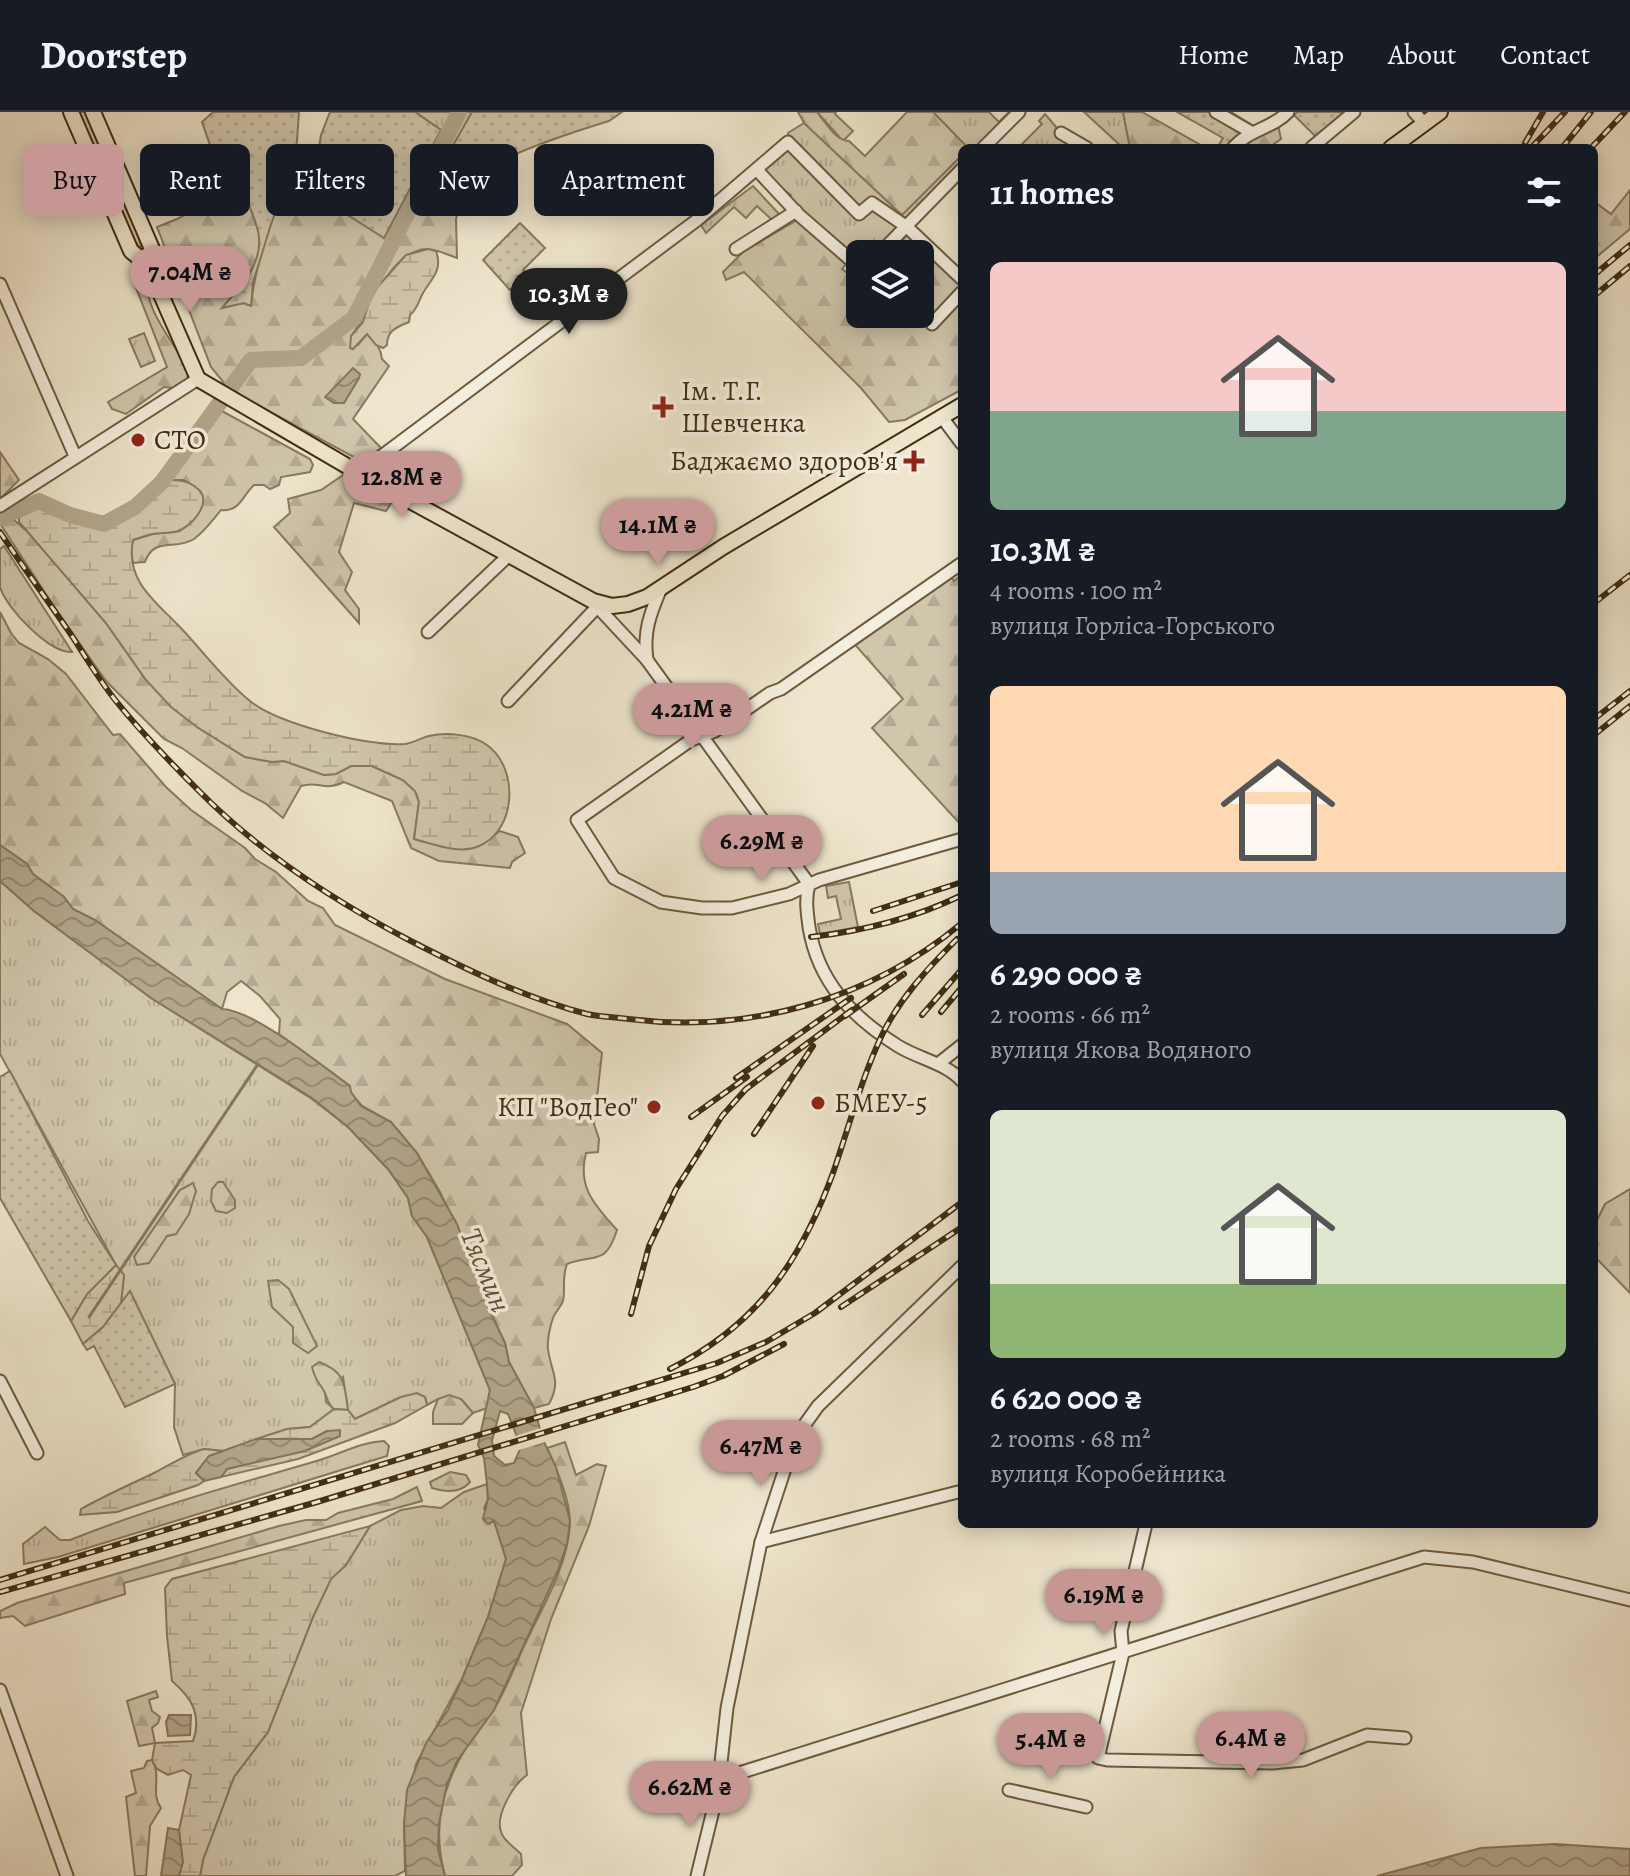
<!DOCTYPE html>
<meta charset="utf-8">
<style>
body{margin:0;font-family:Alegreya,serif;background:#242831;color:#f1f3f6;height:100vh;display:flex;flex-direction:column;font-size:30px;white-space:nowrap}
*{box-sizing:border-box;margin:0}
p{font-size:26px;color:#9ea1a6}
.icon{flex:none;width:44px;height:44px;fill:none;stroke:currentColor;stroke-width:2;stroke-linecap:round;stroke-linejoin:round}
.map{position:relative;flex:1;overflow:hidden}
.panel{position:absolute;left:958px;top:32px;width:640px;height:1384px;display:flex;flex-direction:column;background:#171b24;border-radius:12px;box-shadow:0 4px 20px #0003}
.panel>*{flex:none}
.hud{position:absolute;left:24px;top:32px;width:760px;height:72px;display:flex;gap:16px}
.buttons{position:absolute;left:846px;top:128px;display:grid;gap:16px}
.buttons a{display:grid;place-items:center;width:88px;height:88px;border-radius:12px;background:#171b24;box-shadow:0 4px 20px #0003;font-size:40px}
.price{position:absolute;translate:-50% -68px;padding:0 18px;border-radius:28px;background:#c59692;color:#111;font-size:26px;line-height:52px;filter:drop-shadow(0 2px 4px #0008)}
.price::after{content:'';position:absolute;left:50%;top:48px;width:24px;height:18px;margin-left:-12px;background:inherit;clip-path:polygon(0 0,100% 0,50% 100%)}
.price.selected{background:#222;color:#fff}
ul{padding:0;list-style:none}
li{display:grid;align-content:center;gap:16px;height:424px;padding:0 32px}
li span{display:grid;place-items:center;height:248px;border-radius:12px;color:#555}
li>.icon{margin-inline-start:auto}
span .icon{width:144px;height:144px;fill:#fffc;stroke-width:1}
li b{font-size:34px}
h2{display:flex;justify-content:space-between;align-items:center;height:96px;padding:0 32px;font-size:34px}
.chip{padding:0 28px;border-radius:12px;background:#171b24;box-shadow:0 4px 20px #0003;font-size:28px;line-height:72px}
.chip.selected{background:#c59692;color:#111}
header{display:flex;align-items:center;gap:48px;box-sizing:border-box;height:112px;padding:0 40px;background:#171b24;border-bottom:2px solid #363941}
header strong{font-size:38px}
nav{display:flex;gap:44px;margin-inline-start:auto;font-size:28px}
.map>svg:first-child{display:block}
</style>
<header>
<strong>Doorstep</strong>
<nav><a>Home</a><a>Map</a><a>About</a><a>Contact</a></nav>
</header>
<div class="map">
<svg width="1630" height="1764" viewBox="0 0 1630 1764">
<defs>
<pattern id="grass-tufts" width="24" height="20" patternUnits="userSpaceOnUse" patternTransform="scale(2)"><rect width="24" height="20" fill="#d0c6ac"/><path d="M3 7l-1-3M5 7V3M7 7l1-3M15 17l-1-3M17 17v-4M19 17l1-3" fill="none" stroke="#b4aa93"/></pattern>
<pattern id="forest-firs" width="22" height="20" patternUnits="userSpaceOnUse" patternTransform="scale(2)"><rect width="22" height="20" fill="#d0c6ac"/><path d="M5 1l3.5 6h-7zM16 11l3.5 6h-7z" fill="#b4aa93"/></pattern>
<pattern id="wetland-marsh" width="20" height="14" patternUnits="userSpaceOnUse" patternTransform="scale(2)"><rect width="20" height="14" fill="#d0c6ac"/><path d="M1 5h8M5 5V1M11 12h8M15 12V8" fill="none" stroke="#b4aa93"/></pattern>
<pattern id="garden-dots" width="8" height="8" patternUnits="userSpaceOnUse" patternTransform="scale(2)"><rect width="8" height="8" fill="#d0c6ac"/><path d="M2 2h.1M6 6h.1" fill="none" stroke="#b4aa93" stroke-width="1.8" stroke-linecap="round"/></pattern>
<pattern id="water-waves" width="16" height="10" patternUnits="userSpaceOnUse" patternTransform="scale(2)"><rect width="16" height="10" fill="#b3a68c"/><path d="M0 5q4-4 8 0t8 0" fill="none" stroke="#938871"/></pattern>
</defs>
<rect width="100%" height="100%" fill="#eee5cc"/>
<filter id="stains"><feTurbulence type="fractalNoise" baseFrequency=".0025" numOctaves="4"/><feColorMatrix values="0 0 0 0 .2 0 0 0 0 .09 0 0 0 0 .02 0 0 0 .5 -.17"/></filter>
<radialGradient id="worn" r=".72"><stop offset=".6" stop-color="#630" stop-opacity="0"/><stop offset="1" stop-color="#630" stop-opacity=".3"/></radialGradient>
<g fill="url(#grass-tufts)" stroke="#887a5e" stroke-width="2" fill-rule="evenodd">
<polygon points="415,0 459,0 447,22"/>
<polygon points="817,0 836,0 835,2 853,19 843,29"/>
<polygon points="933,0 989,0 999,10 1009,0 1019,0 983,36 968,36"/>
<polygon points="1084,0 1123,0 1130,36 1123,36"/>
<polygon points="1045,2 1061,21 1087,36 1044,34 1042,36 1018,36 1042,12 1039,9"/>
<polygon points="804,11 902,103 962,43 962,57 879,142 860,142 860,147 857,147 785,88 791,83 757,58 788,30 788,21"/>
<polygon points="753,74 780,103 772,108 757,94 746,106 734,95 706,121 701,113"/>
<polygon points="144,221 155,249 141,255 129,227"/>
<path d="M4 434 72 540C50 542 6 496 0 475 0 464 0 448 0 437Z"/>
<path d="M0 769 34 799 151 886 312 987 348 1015 388 1057 408 1086 412 1104 427 1125 490 1278 487 1296 473 1301 461 1287H438L427 1293 425 1285H401L355 1307 348 1298 343 1265 325 1280 326 1290 334 1297 310 1315 287 1317 223 1339 204 1337 183 1343 174 1315 175 1272 130 1180 121 1191 124 1163 116 1153 0 942ZM193 1072 176 1122 167 1124 134 1145 180 1078Z"/>
<polygon points="849,770 858,815 820,822 818,812 841,807 836,784 828,786 826,774"/>
<path d="M384 1329 389 1334 387 1344 58 1445 24 1452 23 1432 45 1415 60 1428H70C150 1396 231 1374 313 1350 337 1344 359 1330 384 1329Z"/>
<polygon points="487,1372 488,1387 484,1396 498,1415 506,1447 488,1505 462,1567 416,1652 404,1712 405,1759 395,1764 200,1764 203,1748 234,1665 268,1620 313,1505 331,1466 346,1453 370,1414 401,1398 423,1394 441,1396 464,1380"/>
</g>
<g fill="url(#forest-firs)" stroke="#887a5e" stroke-width="2">
<polygon points="75,0 93,0 149,130 134,138"/>
<path d="M459 0H472L440 58 468 70 456 107 457 146C448 143 436 137 427 137 389 138 371 200 351 224L358 233 367 222C376 229 381 236 382 247L389 254 353 307 381 336 363 350 241 284 224 271 211 255 157 115 177 107 242 71C246 88 255 104 259 121 264 151 241 174 223 195L244 191 251 193C254 166 261 138 271 112 278 91 288 72 293 51L316 55 344 65 351 53 375 66 363 88 384 126 441 18 448 21Z"/>
<path d="M798 0H817C826 11 835 28 849 29L865 44 907 0H933L968 36H962V43L902 103 804 11Z"/>
<polygon points="1123,0 1142,0 1206,36 1130,36"/>
<polygon points="1278,13 1281,27 1268,36 1239,36 1244,30"/>
<polygon points="1630,78 1630,117 1594,147 1594,94 1596,91 1611,102"/>
<polygon points="799,107 846,152 842,157 860,171 860,202 920,202 920,142 889,142 908,122 962,174 962,271 959,273 961,278 905,308 889,310 861,276 744,160 726,168 723,160 744,139"/>
<path d="M141 161 148 171C143 195 178 237 189 259L187 267 173 276 164 275 126 302 112 297 108 290 167 255 133 168Z"/>
<path d="M220 298 310 347 313 353 310 360 281 365 279 373 270 377 264 373H254C242 384 240 400 221 398 213 408 204 420 194 427 175 439 154 424 145 450L133 451 131 439 133 428 153 422 180 419 200 379 184 368H171V358L213 301Z"/>
<polygon points="0,340 19,368 0,387"/>
<polygon points="352,357 397,382 386,399 354,391 339,440 352,460 345,478 359,497 359,511 274,415 290,401 288,387 321,378"/>
<path d="M12 402V406L30 422 106 511 146 568 197 615 245 645 272 650 284 649 324 663 336 662 351 654H372L403 668 415 679 419 690 414 727C446 736 472 742 500 719L518 725 525 741 512 750 510 756 439 749 411 736 392 689 344 670C323 680 319 668 301 674L283 706 265 691 242 679 182 636 164 627 106 569 59 502 1 413 2 405Z"/>
<polygon points="948,460 954,469 962,462 962,714 872,616 903,587 850,527"/>
<path d="M0 500 11 521 19 531 48 547 66 562 113 623 120 622 166 675 191 698 245 736 255 747 276 760 308 789 323 796 335 813 445 867 567 912 602 941 594 1012 599 1027 598 1040 586 1041C577 1076 595 1093 617 1118 605 1155 596 1141 567 1152 561 1168 566 1176 563 1189 561 1195 555 1200 553 1206 550 1214 547 1229 548 1237 551 1261 562 1268 549 1292L534 1296 509 1250 505 1231 485 1189 476 1158 440 1080 417 1041 391 1010 362 994 350 980V974L279 922 280 907 260 884 241 869 227 880 222 897 95 808 73 797 64 785 33 762 27 752 0 733Z"/>
<polygon points="218,1070 223,1070 235,1088 235,1096 227,1101 216,1099 211,1089 212,1077"/>
<polygon points="193,1071 196,1079 189,1102 176,1122 167,1124 149,1151 137,1153 134,1145 180,1078"/>
<polygon points="1630,1077 1630,1181 1597,1147 1594,1139 1594,1114 1605,1092"/>
<polygon points="278,1168 289,1177 317,1234 308,1241 293,1231 293,1215 272,1195 268,1169"/>
<path d="M319 1250C346 1260 344 1272 348 1298L334 1297C327 1291 328 1287 324 1279 318 1269 315 1268 312 1255Z"/>
<polygon points="449,1283 461,1287 473,1301 462,1312 433,1312 433,1300 438,1287"/>
<path d="M565 1330 576 1363 597 1352 606 1354 589 1414 551 1507 521 1601 527 1663C513 1673 492 1707 503 1724 506 1730 516 1737 521 1742L522 1753 512 1764H445C431 1712 443 1671 472 1626 479 1616 488 1607 494 1597 506 1578 514 1556 523 1536 541 1498 568 1454 570 1412 570 1387 557 1358 547 1336Z"/>
<path d="M450 1360 466 1363 470 1370C460 1382 445 1380 432 1376L430 1370Z"/>
<polygon points="417,1375 422,1389 124,1471 125,1482 25,1514 13,1504 0,1506 0,1499 17,1491 279,1414 306,1408 326,1408 338,1401 393,1387"/>
<polygon points="156,1579 158,1585 149,1588 152,1599 160,1605 158,1611 152,1616 155,1631 139,1634 127,1589"/>
<path d="M152 1648C162 1663 150 1682 161 1696L150 1714 146 1764H135L126 1685 136 1681 131 1659 144 1656 147 1649Z"/>
</g>
<g fill="url(#wetland-marsh)" stroke="#887a5e" stroke-width="2">
<path d="M428 137 436 139C443 158 432 166 423 181 418 190 418 196 410 203L409 210C397 215 387 218 387 233L383 236 376 233 367 222 353 237 350 236 351 224 363 210 372 181 406 143Z"/>
<path d="M171 368C183 368 191 370 200 379 211 392 191 415 178 419 170 422 160 420 152 422 146 423 139 426 133 428 125 468 154 488 179 514 203 539 223 567 250 589 278 612 369 635 405 632 413 631 421 626 429 624 446 620 472 622 487 633 519 656 517 718 479 734 459 743 433 732 414 727L419 690 415 679 403 668 372 654H351L336 662 324 663 284 649 272 650 245 645 197 615 171 595 146 568 106 511 19 410V405C45 382 73 415 103 414 124 413 154 380 171 368Z"/>
<polygon points="116,1153 124,1163 121,1191 103,1215 83,1232 71,1209 87,1182"/>
<polygon points="417,1281 425,1285 427,1293 395,1311 298,1347 221,1365 227,1357 269,1346 340,1319 327,1319 312,1327 256,1327 287,1317 310,1315 334,1297 348,1298 355,1307 401,1285"/>
<path d="M204 1337 223 1339 209 1344 196 1361 204 1369 198 1373 117 1400 80 1403 81 1397C104 1384 129 1373 154 1361 172 1352 184 1343 204 1337Z"/>
<path d="M370 1414 346 1453 331 1467 313 1505 268 1620 234 1665 203 1748 200 1764H179L182 1753 179 1718 191 1663 183 1658 168 1663 157 1657 152 1648 155 1631 193 1629C202 1603 192 1586 172 1569L167 1524 165 1476 172 1467Z"/>
</g>
<g fill="url(#garden-dots)" stroke="#887a5e" stroke-width="2">
<path d="M213 0H299L297 29 292 56 271 112 253 171 251 194 244 191 222 196C241 174 265 150 258 119 254 103 246 88 242 72L226 79 202 10Z"/>
<polygon points="330,0 415,0 441,18 384,126 346,102 351,92 363,88 375,66 351,53 344,65 316,55 321,23"/>
<path d="M472 0H622L609 9C573 20 493 45 468 70L439 58Z"/>
<polygon points="1177,0 1231,0 1257,16 1233,36 1217,36 1223,26"/>
<polygon points="1298,0 1354,0 1320,29 1294,3"/>
<polygon points="520,111 545,136 523,158 527,163 510,178 483,148"/>
<polygon points="10,959 88,1109 116,1153 87,1182 71,1209 0,1086 0,965"/>
<polygon points="130,1179 175,1272 125,1295 94,1234 87,1238 83,1232 103,1215"/>
</g>
<g fill="url(#water-waves)" stroke="#85765a" stroke-width="2" fill-rule="evenodd">
<polygon points="353,256 360,262 359,266 344,291 334,291 325,285"/>
<path d="M0 733 27 752 33 762 64 785 73 797 95 808 222 897C254 898 322 954 350 974L351 980 361 994 391 1010 417 1041 457 1112 485 1189 505 1231 509 1250 534 1296 543 1328 556 1355 570 1409 567 1432 558 1458 519 1544 494 1598 457 1649 447 1672 439 1711 438 1737 445 1764H406L404 1712 407 1678 426 1631 448 1598 462 1567 488 1505 506 1447 494 1409 488 1412 483 1407 488 1387 487 1372 484 1346 478 1333 490 1278 427 1125 412 1104 408 1086 388 1057 348 1015 312 986 151 886 34 799 0 769ZM500 1299 508 1302 521 1335 514 1351 505 1353 494 1344 492 1329Z"/>
<polygon points="340,1318 340,1324 305,1339 227,1357 221,1365 204,1369 196,1361 209,1344 256,1327 312,1327 327,1319"/>
<polygon points="169,1603 191,1603 190,1623 168,1624 166,1610"/>
<polygon points="168,1716 179,1718 183,1750 179,1764 161,1764"/>
<polygon points="1555,1732 1630,1737 1630,1764 1377,1764 1481,1736"/>
</g>
<polygon fill="#eee5cc" points="544,1315 548,1329 516,1339 512,1325"/>
<g fill="none" stroke-linecap="round" stroke-linejoin="round">
<polyline stroke="#85765a" stroke-width="3" points="89,1205 258,952"/>
<polyline stroke="#b3a68c" stroke-width="16" points="0,406 39,389 70,403 104,412 135,395 162,370 251,248 301,246 354,206 459,0"/>
<g stroke="#6c5b3e" stroke-width="15">
<g id="minor">
<polyline points="1216,0 1251,20"/>
<polyline points="1414,0 1424,11"/>
<polyline points="1061,21 1087,36"/>
<polyline points="983,36 1019,0"/>
<path d="M1233 36C1248 18 1273 16 1288 0"/>
<polyline points="1311,36 1354,0"/>
<polyline points="757,58 799,103 860,156"/>
<polyline points="736,137 796,99"/>
<polyline points="879,142 962,57"/>
<polyline points="0,172 75,344"/>
<polyline points="932,212 962,180"/>
<polyline points="941,304 962,332"/>
<polyline points="359,361 697,108 788,30 859,102 872,91 907,115 962,167"/>
<polyline points="0,394 198,267"/>
<polyline points="962,451 781,577 770,581 715,619 691,628 577,708 614,766 661,790 702,796 732,796 789,782 819,768 962,727"/>
<path d="M593 490 647 548 809 772C805 788 807 799 809 815 818 870 852 905 898 934 919 947 946 951 962 969"/>
<polyline points="428,520 508,444"/>
<path d="M647 548C643 520 650 502 661 476"/>
<polyline points="508,589 598,494"/>
<polyline points="938,952 962,933"/>
<polyline points="0,1269 37,1341"/>
<polyline points="1146,1412 1121,1519 1123,1541 1098,1646 1107,1648 1272,1651 1303,1648 1367,1623 1405,1626"/>
<polyline points="761,1430 962,1379"/>
<polyline points="0,1578 67,1764"/>
<polyline points="718,1678 725,1669 736,1662 1424,1445 1473,1450 1630,1488"/>
<polyline points="1009,1678 1086,1695"/>
<polyline points="697,1764 718,1678 727,1596 761,1430 795,1326 818,1294 962,1154"/>
</g>
</g>
<g stroke="#402d0f" stroke-width="18">
<g id="major">
<polyline points="71,0 131,139 148,153 198,267 352,357 593,489 612,494 628,492 647,485 723,435 962,293"/>
<polyline points="93,0 149,130 152,137 148,153"/>
<polyline points="1391,36 1440,0"/>
</g>
</g>
<use href="#minor" stroke="#f4eede" stroke-width="11"/>
<use href="#major" stroke="#eee5cc" stroke-width="14"/>
<g stroke="#402d0f" stroke-width="6">
<g id="rail">
<polyline points="1525,31 1543,0"/>
<polyline points="1531,36 1565,0"/>
<polyline points="1562,36 1591,0"/>
<polyline points="1591,36 1625,0"/>
<polyline points="1594,163 1630,133"/>
<polyline points="1594,184 1630,154"/>
<path d="M0 420C23 455 48 489 72 524 86 546 100 569 116 589 141 620 170 650 198 678 258 739 334 789 409 828 465 857 525 886 587 902 601 905 616 905 629 907 748 922 870 888 962 811"/>
<polyline points="1594,491 1630,463"/>
<polyline points="1594,607 1630,579"/>
<polyline points="1594,623 1630,594"/>
<polyline points="873,799 962,770"/>
<path d="M811 825C863 819 915 806 962 783"/>
<polyline points="941,900 962,875"/>
<polyline points="922,903 962,857"/>
<polyline points="845,904 904,862"/>
<polyline points="736,966 851,886"/>
<polyline points="691,1005 747,965"/>
<polyline points="754,1022 813,934"/>
<polyline points="841,1195 962,1115"/>
<polyline points="631,1202 649,1134 676,1077 722,1004 746,977 852,898"/>
<path d="M670 1257C756 1214 800 1151 833 1061 849 1015 861 967 882 923 900 886 928 856 957 827"/>
<polyline points="0,1468 717,1251 766,1230 815,1201 962,1090"/>
<polyline points="0,1480 317,1390 693,1275 723,1264 784,1232"/>
</g>
</g>
<use href="#rail" stroke="#f4eede" stroke-width="3" stroke-dasharray="9" stroke-linecap="butt"/>
</g>
<g fill="#8f2418" stroke="#f4eede" stroke-width="3">
<path d="M659 283h8v8h8v8h-8v8h-8v-8h-8v-8h8z"/>
<circle cx="138" cy="328" r="8"/>
<path d="M910 337h8v8h8v8h-8v8h-8v-8h-8v-8h8z"/>
<circle cx="818" cy="991" r="8"/>
<circle cx="654" cy="995" r="8"/>
</g>
<g text-anchor="middle" dominant-baseline="central" stroke-width="7" stroke-linejoin="round" paint-order="stroke">
<g font-size="28" fill="#402d0f" stroke="#f4eede" text-anchor="start">
<text x="681" y="279">Ім. Т.Г.<tspan x="681" dy="32">Шевченка</tspan></text>
<text x="154" y="328">СТО</text>
<text x="898" y="349" text-anchor="end">Баджаємо здоров'я</text>
<text x="834" y="991">БМЕУ-5</text>
<text x="638" y="995" text-anchor="end">КП "ВодГео"</text>
</g>
<g font-size="30" font-style="italic" fill="#625134" stroke="#f4eede">
<text transform="translate(486 1158) rotate(68)">Тясмин</text>
</g>
</g>
<rect width="100%" height="100%" filter="url(#stains)"/>
<rect width="100%" height="100%" fill="url(#worn)"/>
</svg>
<div class="buttons">
<a><svg class="icon" aria-label="layers" viewBox="0 0 24 24"><path d="M12 4l9 5-9 5-9-5zM3 14l9 5 9-5"/></svg></a>
</div>
<b class="price" style="left:190px;top:202px">7.04M ₴</b>
<b class="price selected" style="left:569px;top:224px">10.3M ₴</b>
<b class="price" style="left:402px;top:407px">12.8M ₴</b>
<b class="price" style="left:658px;top:455px">14.1M ₴</b>
<b class="price" style="left:692px;top:639px">4.21M ₴</b>
<b class="price" style="left:762px;top:771px">6.29M ₴</b>
<b class="price" style="left:761px;top:1376px">6.47M ₴</b>
<b class="price" style="left:1104px;top:1525px">6.19M ₴</b>
<b class="price" style="left:1251px;top:1668px">6.4M ₴</b>
<b class="price" style="left:1051px;top:1669px">5.4M ₴</b>
<b class="price" style="left:690px;top:1717px">6.62M ₴</b>
<div class="hud">
<a class="chip selected">Buy</a>
<a class="chip">Rent</a>
<a class="chip">Filters</a>
<a class="chip">New</a>
<a class="chip">Apartment</a>
</div>
<section class="panel">
<h2>11 homes<svg class="icon" aria-label="filters" viewBox="0 0 24 24"><path d="M4 7h16M4 17h16"/><circle cx="9" cy="7" r="2"/><circle cx="15" cy="17" r="2"/></svg></h2>
<ul>
<li><span style="background:linear-gradient(#f6c9c9 60%,#7fa58c 0)"><svg class="icon" aria-label="home" viewBox="0 0 24 24"><path d="M3 11l9-7 9 7M6 9v11h12V9"/></svg></span><div><b>10.3M ₴</b><p>4 rooms · 100 m²</p><p>вулиця Горліса-Горського</p></div></li>
<li><span style="background:linear-gradient(#ffd9b3 75%,#9aa5b1 0)"><svg class="icon" aria-label="home" viewBox="0 0 24 24"><path d="M3 11l9-7 9 7M6 9v11h12V9"/></svg></span><div><b>6 290 000 ₴</b><p>2 rooms · 66 m²</p><p>вулиця Якова Водяного</p></div></li>
<li><span style="background:linear-gradient(#dfe7d0 70%,#8fb573 0)"><svg class="icon" aria-label="home" viewBox="0 0 24 24"><path d="M3 11l9-7 9 7M6 9v11h12V9"/></svg></span><div><b>6 620 000 ₴</b><p>2 rooms · 68 m²</p><p>вулиця Коробейника</p></div></li>
</ul>
</section>
</div>
